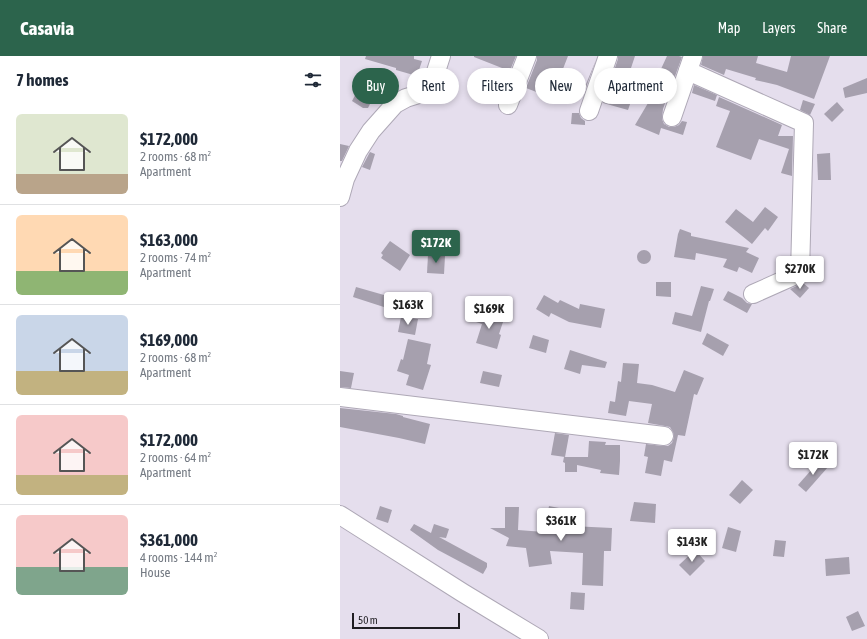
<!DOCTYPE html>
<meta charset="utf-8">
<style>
body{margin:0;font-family:"Asap Condensed",sans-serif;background:#f2f2f3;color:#1f2937;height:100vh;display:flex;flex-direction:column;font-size:15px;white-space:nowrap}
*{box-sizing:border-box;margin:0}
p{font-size:13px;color:#747a83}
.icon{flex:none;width:22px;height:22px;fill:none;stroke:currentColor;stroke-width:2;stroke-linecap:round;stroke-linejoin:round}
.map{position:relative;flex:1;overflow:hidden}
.side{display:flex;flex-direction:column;background:#fff;width:340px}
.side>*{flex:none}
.guide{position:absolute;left:12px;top:12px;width:380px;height:36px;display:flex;gap:8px}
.scale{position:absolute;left:12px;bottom:10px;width:108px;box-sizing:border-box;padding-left:4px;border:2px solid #201e23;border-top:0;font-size:11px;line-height:14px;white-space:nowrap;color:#201e23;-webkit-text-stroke:3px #e5deed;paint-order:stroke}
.price{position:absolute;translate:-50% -34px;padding:0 9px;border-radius:4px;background:#fff;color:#222;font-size:13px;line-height:26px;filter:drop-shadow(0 1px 2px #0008)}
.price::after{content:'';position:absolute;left:50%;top:24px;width:12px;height:9px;margin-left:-6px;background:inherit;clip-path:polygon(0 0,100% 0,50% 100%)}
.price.active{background:#2c644c;color:#fff}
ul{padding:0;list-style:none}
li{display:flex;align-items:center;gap:12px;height:100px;padding:0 16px}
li+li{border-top:1px solid #e0e1e3}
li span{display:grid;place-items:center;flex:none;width:112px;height:80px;border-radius:6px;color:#555}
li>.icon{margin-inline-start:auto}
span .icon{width:48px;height:48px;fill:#fffc;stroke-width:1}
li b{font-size:17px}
h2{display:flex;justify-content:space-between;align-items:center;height:48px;padding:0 16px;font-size:17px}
.tag{padding:0 14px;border-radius:18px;background:#fff;box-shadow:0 2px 6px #0003;font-size:14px;line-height:36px}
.tag.active{background:#2c644c;color:#fff}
header{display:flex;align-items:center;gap:24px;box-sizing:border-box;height:56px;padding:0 20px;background:#2c644c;color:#fff}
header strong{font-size:19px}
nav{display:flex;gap:22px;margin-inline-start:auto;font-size:14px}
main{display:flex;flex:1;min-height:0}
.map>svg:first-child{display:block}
</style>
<header>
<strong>Casavia</strong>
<nav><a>Map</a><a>Layers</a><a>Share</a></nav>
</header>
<main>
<section class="side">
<h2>7 homes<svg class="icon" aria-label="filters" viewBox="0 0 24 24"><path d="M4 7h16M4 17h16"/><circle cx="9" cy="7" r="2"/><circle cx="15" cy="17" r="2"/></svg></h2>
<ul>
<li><span style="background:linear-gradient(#dfe7d0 75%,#b9a48a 0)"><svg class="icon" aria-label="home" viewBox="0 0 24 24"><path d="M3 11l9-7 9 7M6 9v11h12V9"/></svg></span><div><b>$172,000</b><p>2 rooms · 68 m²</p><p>Apartment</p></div></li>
<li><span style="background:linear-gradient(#ffd9b3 70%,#8fb573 0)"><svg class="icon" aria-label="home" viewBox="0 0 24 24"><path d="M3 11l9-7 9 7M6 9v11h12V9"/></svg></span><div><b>$163,000</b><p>2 rooms · 74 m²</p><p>Apartment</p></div></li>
<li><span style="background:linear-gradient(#c9d6e8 70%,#c2b280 0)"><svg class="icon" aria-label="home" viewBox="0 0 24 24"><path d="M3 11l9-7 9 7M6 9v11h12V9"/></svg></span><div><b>$169,000</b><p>2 rooms · 68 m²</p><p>Apartment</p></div></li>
<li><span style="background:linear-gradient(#f6c9c9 75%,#c2b280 0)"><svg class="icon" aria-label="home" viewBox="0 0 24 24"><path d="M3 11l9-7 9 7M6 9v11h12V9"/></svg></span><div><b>$172,000</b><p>2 rooms · 64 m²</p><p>Apartment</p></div></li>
<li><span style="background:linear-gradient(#f6c9c9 65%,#7fa58c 0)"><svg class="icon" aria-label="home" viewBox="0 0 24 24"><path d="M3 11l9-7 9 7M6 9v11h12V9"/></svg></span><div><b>$361,000</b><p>4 rooms · 144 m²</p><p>House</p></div></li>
</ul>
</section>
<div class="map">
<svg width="527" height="583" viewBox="0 0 527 583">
<rect width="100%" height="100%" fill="#e5deed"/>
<g fill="#a6a0ae">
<polygon points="26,0 74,0 74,3 82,5 77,20 56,14 56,12 25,3"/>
<polygon points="134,0 176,0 166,24 159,21 162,12 134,1"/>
<polygon points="197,0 228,0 221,18 224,19 212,42 186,32 197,4"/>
<polygon points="278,0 295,0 291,12 301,16 288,54 263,47 278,3"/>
<polygon points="327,0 339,0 342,1 323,53 322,63 324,68 329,71 334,71 339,69 342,65 347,66 343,79 321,72 319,79 295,69 327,15 321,13"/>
<polygon points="363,0 418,0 416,7 447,16 451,0 490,0 474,43 437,29 415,24 416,22 386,13 384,19 361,9"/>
<polygon points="256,4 243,40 233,36 234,24 246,28"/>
<polygon points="527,22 527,37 505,42 503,32"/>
<polygon points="354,29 377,39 375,45 352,37"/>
<polygon points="19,32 34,40 28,52 23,52 12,45"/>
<polygon points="379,41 442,69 438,80 453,80 452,120 441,117 449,93 419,83 411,104 376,91 390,55 376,50"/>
<polygon points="463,44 475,48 470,59 460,54"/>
<polygon points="497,46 504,54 492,66 484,58"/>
<polygon points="232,57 239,57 241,62 245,65 245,69 231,68"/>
<polygon points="0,88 9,90 2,105 0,105"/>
<polygon points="30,96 35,98 30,114 22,111"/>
<polygon points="490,97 491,124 478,124 477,98"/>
<polygon points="425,151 438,161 428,175 425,172 412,188 385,166 396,153 413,166"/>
<polygon points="340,173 351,177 351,180 409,192 406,196 419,202 412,217 399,211 397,216 383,211 387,203 356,197 355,204 334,201 338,178"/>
<polygon points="50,185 70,199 60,215 41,202 43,199 41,197"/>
<circle cx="304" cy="201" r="7"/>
<polygon points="88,199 105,200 104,218 87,217"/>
<polygon points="316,226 331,226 331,241 316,240"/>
<polygon points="463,227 469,232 460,242 450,233"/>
<polygon points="361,230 374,233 370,245 369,245 361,276 332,268 335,256 352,260"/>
<polygon points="16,231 44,239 72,243 70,256 50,253 13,241"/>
<polygon points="388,235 402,242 407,247 412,248 407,257 383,244"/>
<polygon points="204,239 218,247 220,244 239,253 240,248 265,253 261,272 229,266 211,257 209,261 196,253"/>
<polygon points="140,254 164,263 159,278 161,279 157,293 136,287 142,268 136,266"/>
<polygon points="61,261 78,263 75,279 58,276"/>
<polygon points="367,277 389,289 383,300 362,288"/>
<polygon points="193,279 209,284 206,297 189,292"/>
<polygon points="68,283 91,288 87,308 91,309 83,334 66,329 69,319 57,315 61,303 63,304"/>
<polygon points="230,294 267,306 265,312 242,309 240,318 224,313"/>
<polygon points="283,307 299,308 297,327 312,329 335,336 344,314 364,322 357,339 354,338 345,380 338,379 332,406 324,404 321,420 305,417 308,401 304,400 306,388 323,390 328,390 332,387 334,381 333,376 330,371 325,370 308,367 312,348 289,345 286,360 268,357 270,345 275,346 278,325 281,326"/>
<polygon points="0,315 14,317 11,332 0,331"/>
<polygon points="143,315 162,319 159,331 140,327"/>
<polygon points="0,352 56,358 63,360 63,361 90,368 85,388 59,382 0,371"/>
<polygon points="215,377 229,379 225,401 211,399"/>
<polygon points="249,385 266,386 265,389 280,389 280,405 279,419 260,417 261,414 237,409 237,416 225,416 225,407 223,406 224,401 248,401"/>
<polygon points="480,404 488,411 466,436 458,429"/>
<polygon points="402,424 413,434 400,448 389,439"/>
<polygon points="294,446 316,448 315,467 290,465"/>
<polygon points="40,450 52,454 48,467 36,463"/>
<polygon points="209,450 234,455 231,470 272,472 271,495 264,495 263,530 242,529 243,497 210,495 212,508 189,511 186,492 166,490 169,482 150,472 165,472 165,451 179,451 178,474 204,476"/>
<polygon points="74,468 91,477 94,468 109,473 106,482 99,481 147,507 147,511 143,518 98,494 70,474"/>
<polygon points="388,471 401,475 396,496 382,492"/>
<polygon points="435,484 446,485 444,501 433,500"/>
<polygon points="355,494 365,505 350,520 339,509"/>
<polygon points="509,501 510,518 486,520 485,503"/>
<polygon points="231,536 245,537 244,554 230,553"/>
<polygon points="518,555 525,570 512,575 506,561"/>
</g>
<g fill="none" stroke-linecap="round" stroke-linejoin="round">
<g stroke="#aea8b6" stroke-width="20">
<g id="minor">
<polyline points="348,15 464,67 460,217 413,238"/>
<polyline points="168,49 187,0"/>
<polyline points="249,55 268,0"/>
<polyline points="332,61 353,0"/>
<polyline points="0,141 5,123 18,95 31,75 55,48 66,42 82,37 91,31 101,0"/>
<polyline points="0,341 324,380"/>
<polyline points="0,459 123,537 199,583"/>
</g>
</g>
<use href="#minor" stroke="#fff" stroke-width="18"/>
</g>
</svg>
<div class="scale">50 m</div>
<b class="price active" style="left:96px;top:208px">$172K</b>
<b class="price" style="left:460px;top:234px">$270K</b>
<b class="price" style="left:68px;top:270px">$163K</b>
<b class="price" style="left:149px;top:274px">$169K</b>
<b class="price" style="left:473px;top:420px">$172K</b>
<b class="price" style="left:221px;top:486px">$361K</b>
<b class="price" style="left:352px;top:507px">$143K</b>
<div class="guide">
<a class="tag active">Buy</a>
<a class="tag">Rent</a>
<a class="tag">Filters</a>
<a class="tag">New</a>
<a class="tag">Apartment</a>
</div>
</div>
</main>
